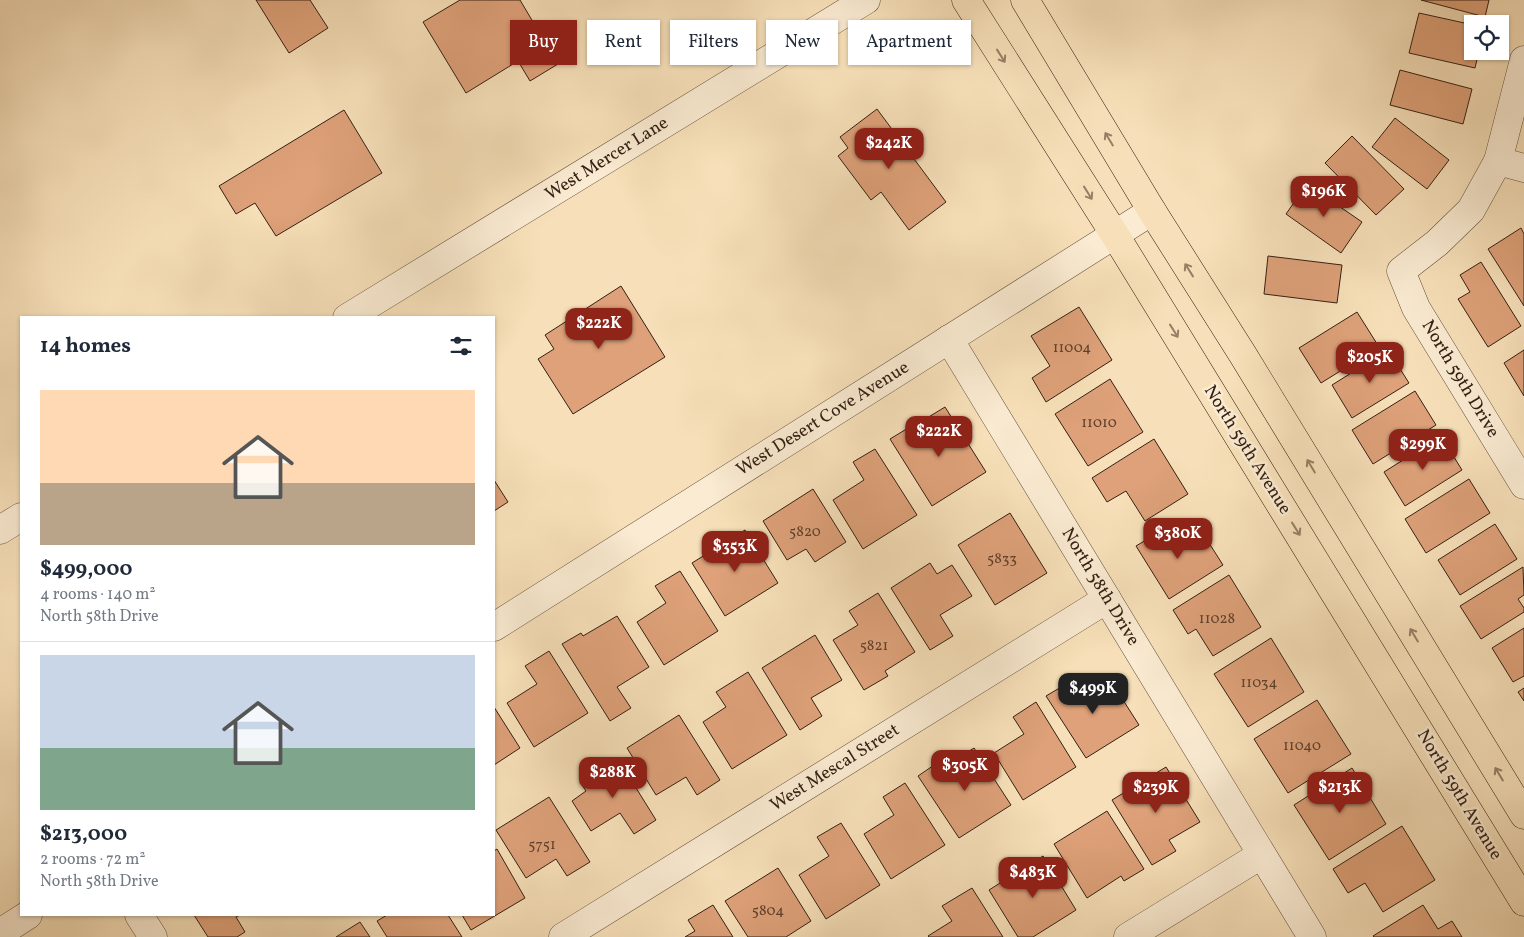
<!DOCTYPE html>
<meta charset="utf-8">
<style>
body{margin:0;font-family:Vollkorn,serif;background:#f6f6f7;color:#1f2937;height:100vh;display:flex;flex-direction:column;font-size:19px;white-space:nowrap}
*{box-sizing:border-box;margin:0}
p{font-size:16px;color:#747a83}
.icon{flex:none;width:28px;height:28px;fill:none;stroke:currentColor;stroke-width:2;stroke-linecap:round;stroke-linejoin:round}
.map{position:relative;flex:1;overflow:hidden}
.drawer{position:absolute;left:20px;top:316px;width:475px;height:600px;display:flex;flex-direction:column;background:#fff;border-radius:0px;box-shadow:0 1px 4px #0004}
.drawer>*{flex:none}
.hud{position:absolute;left:510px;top:20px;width:475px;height:45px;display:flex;gap:10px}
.tools{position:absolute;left:1464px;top:15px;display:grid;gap:10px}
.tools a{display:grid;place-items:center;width:45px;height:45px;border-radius:0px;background:#fff;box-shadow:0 1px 4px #0004;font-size:25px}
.price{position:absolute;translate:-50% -42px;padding:0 11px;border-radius:10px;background:#8f2418;color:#fff;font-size:16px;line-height:32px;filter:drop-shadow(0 1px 2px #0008)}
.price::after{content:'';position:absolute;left:50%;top:30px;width:15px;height:11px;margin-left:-8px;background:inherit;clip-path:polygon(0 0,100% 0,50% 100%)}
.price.active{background:#222;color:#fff}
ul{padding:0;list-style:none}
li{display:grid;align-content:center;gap:10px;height:265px;padding:0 20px}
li+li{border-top:1px solid #e0e1e3}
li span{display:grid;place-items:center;height:155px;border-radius:0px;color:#555}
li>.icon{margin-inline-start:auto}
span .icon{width:90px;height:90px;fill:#fffc;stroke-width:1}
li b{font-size:21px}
h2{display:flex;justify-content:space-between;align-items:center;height:60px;padding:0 20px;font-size:21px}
.pill{padding:0 18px;border-radius:0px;background:#fff;box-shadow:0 1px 4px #0004;font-size:18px;line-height:45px}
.pill.active{background:#8f2418;color:#fff}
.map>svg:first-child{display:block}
</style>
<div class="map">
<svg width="1524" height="937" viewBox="0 0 1524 937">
<rect width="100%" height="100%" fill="#f7e0b9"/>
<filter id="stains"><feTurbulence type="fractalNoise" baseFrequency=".004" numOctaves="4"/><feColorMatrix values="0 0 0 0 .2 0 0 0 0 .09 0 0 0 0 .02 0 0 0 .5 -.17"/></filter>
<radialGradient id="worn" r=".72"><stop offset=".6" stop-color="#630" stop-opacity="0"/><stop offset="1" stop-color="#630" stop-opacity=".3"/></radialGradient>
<g fill="#dea179" stroke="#342014">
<polygon points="256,0 310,0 328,28 289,53"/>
<polygon points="460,0 520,0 558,64 530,81 518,61 466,93 423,22"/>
<polygon points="1421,0 1489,0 1485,17"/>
<polygon points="1419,13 1469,24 1465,43 1472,45 1472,51 1479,51 1475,68 1409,53"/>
<polygon points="1400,70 1472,89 1463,124 1390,105"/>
<polygon points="877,109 946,202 909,230 881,192 871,200 838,156 848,148 840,137"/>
<polygon points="344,110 382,173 276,236 255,203 236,214 219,186"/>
<polygon points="1395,118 1449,160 1427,189 1372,147"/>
<polygon points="1352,136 1404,189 1376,215 1325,163"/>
<polygon points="1307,184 1362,222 1341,253 1286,214"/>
<polygon points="1521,228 1524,234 1524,306 1488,249"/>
<polygon points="1268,256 1342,265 1337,303 1264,294"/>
<polygon points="1481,262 1521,326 1488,347 1458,299 1470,292 1460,275"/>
<polygon points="621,286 665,357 573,414 538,359 554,349 545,335"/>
<polygon points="1079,307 1112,360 1046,402 1032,378 1050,366 1031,336"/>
<polygon points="1357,312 1379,347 1321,383 1299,348"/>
<polygon points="1388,350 1409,383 1352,418 1332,385"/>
<polygon points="1524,350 1524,396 1504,363"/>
<polygon points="1110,379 1143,432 1088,466 1055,414"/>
<polygon points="1415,391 1436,425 1373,464 1352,430"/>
<polygon points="945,407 986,472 932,506 890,439 913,425 924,442 937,434 927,418"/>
<polygon points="1441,436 1462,470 1405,506 1384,472"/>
<polygon points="1154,439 1188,494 1145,521 1126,491 1107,502 1092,478"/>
<polygon points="875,449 917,515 863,549 833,500 864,480 853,462"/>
<polygon points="1469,479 1490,513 1426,553 1405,519"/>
<polygon points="494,480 508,502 494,511"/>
<polygon points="813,489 846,542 815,562 806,549 787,560 763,521"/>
<polygon points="1010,513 1047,573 995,605 958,545"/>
<polygon points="1495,524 1517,559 1460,595 1438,560"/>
<polygon points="1171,525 1183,544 1202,532 1223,565 1169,599 1136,546"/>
<polygon points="745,530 778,583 725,616 692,563"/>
<polygon points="930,563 937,574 952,565 972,596 940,615 953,636 930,650 891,588"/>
<polygon points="1523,567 1524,595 1518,599 1524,608 1524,612 1481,639 1460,606"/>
<polygon points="680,571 718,631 664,665 637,622 666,603 655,586"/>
<polygon points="1229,575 1261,627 1213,656 1196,629 1188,634 1173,610"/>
<polygon points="878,593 915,652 885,671 888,676 864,690 833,640 858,625 849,611"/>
<polygon points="617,616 649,667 617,687 631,708 610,721 562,644 581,633 583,636"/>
<polygon points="1524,628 1524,676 1513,682 1492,648"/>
<polygon points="815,635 842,680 811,698 822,716 800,730 762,668"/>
<polygon points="1271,638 1304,692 1248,727 1214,674"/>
<polygon points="549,651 588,713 534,747 507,703 537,684 525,666"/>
<polygon points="748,672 787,735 732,769 703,722 726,707 716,692"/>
<polygon points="1107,675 1139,725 1086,758 1046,696 1068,683 1076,695"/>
<polygon points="1524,688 1524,701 1518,692"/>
<polygon points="1317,700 1351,754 1288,793 1254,739"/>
<polygon points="1036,702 1076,767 1023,800 994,753 1024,734 1013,717"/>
<polygon points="494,707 520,748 494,765"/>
<polygon points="679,715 720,780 697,795 686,777 656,795 627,748"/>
<polygon points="974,748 1011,805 959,838 918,776 946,757 950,763"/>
<polygon points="618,759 656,820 634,834 620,813 591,831 572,801 586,791 580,782"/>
<polygon points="1166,767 1200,822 1169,840 1176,851 1152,865 1112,800"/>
<polygon points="1352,768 1386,824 1329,860 1294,805"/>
<polygon points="905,783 945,845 891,879 864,834 894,815 883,797"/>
<polygon points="549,797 590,862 567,876 556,859 526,878 496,830"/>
<polygon points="1107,811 1144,869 1124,881 1121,876 1087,898 1054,844"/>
<polygon points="841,823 880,885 826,919 799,875 829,856 817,837"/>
<polygon points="1402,826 1435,880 1383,912 1365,883 1348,893 1333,869"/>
<polygon points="497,849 525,898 471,930 462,915 494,915 494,851"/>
<polygon points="1043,856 1076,910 1033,937 1018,937 989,890"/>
<polygon points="778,868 811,921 786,937 748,937 725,901"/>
<polygon points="972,888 1003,937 929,937 928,936 952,921 942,906"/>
<polygon points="713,905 733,937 685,937 695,931 688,920"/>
<polygon points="1423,905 1438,929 1452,921 1462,937 1374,937 1373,936"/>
<polygon points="194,915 240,915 236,917 245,932 237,937 208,937"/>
<polygon points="387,915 448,915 462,937 387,937 377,921"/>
<polygon points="360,922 370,937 336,937"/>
</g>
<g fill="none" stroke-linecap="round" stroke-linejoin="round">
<g stroke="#65503d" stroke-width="29">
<g id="minor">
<polyline points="1524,60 1498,161 1471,210 1437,243 1401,271 1416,308 1524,485"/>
<polyline points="1498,161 1524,168"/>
<polyline points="347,318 866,0"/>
<polyline points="949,339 1312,937"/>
<polyline points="0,530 21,517"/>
<polyline points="494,627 1152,211"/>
<polyline points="139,915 153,937"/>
<polyline points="0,933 28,915"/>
<polyline points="563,937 1107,599"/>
<polyline points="1128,937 1261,855"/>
</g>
</g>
<g stroke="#342014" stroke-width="29">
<g id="major">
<polyline points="966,0 1115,235 1524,902"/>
<polyline points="1025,0 1152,211 1243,355 1524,815"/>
</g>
</g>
<use href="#minor" stroke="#faebd2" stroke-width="28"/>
<use href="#major" stroke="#f7e0b9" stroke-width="28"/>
</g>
<defs><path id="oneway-shaft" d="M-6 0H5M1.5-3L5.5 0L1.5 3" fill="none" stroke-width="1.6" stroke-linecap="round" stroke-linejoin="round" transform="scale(1.25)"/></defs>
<g stroke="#968066">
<use href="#oneway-shaft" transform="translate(1001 56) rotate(58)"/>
<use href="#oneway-shaft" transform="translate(1109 139) rotate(-121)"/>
<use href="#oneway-shaft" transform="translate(1088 193) rotate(58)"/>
<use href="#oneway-shaft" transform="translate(1189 270) rotate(-122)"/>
<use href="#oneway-shaft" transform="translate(1174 331) rotate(58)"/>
<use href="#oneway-shaft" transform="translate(1311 466) rotate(-121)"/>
<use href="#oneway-shaft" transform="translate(1296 529) rotate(58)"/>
<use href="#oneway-shaft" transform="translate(1414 635) rotate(-121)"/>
<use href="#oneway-shaft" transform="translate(1499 774) rotate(-121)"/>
</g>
<g text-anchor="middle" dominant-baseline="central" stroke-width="5" stroke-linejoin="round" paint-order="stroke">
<g font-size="15" fill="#5e402d">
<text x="1072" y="348">11004</text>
<text x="1099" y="423">11010</text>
<text x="805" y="532">5820</text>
<text x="1002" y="559">5833</text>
<text x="1217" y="619">11028</text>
<text x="874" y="646">5821</text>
<text x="1259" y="683">11034</text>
<text x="1302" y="746">11040</text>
<text x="542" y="845">5751</text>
<text x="768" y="911">5804</text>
</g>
<g font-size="18" fill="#342014" stroke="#faebd2">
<text transform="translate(607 159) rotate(-32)">West Mercer Lane</text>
<text transform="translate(1460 379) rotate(59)">North 59th Drive</text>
<text transform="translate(823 419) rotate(-32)">West Desert Cove Avenue</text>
<text transform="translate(1247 450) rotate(58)">North 59th Avenue</text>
<text transform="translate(1100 587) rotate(59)">North 58th Drive</text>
<text transform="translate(835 768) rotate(-32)">West Mescal Street</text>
<text transform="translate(1459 795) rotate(59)">North 59th Avenue</text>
</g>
</g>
<rect width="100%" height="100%" filter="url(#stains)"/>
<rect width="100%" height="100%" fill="url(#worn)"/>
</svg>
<div class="tools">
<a><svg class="icon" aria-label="locate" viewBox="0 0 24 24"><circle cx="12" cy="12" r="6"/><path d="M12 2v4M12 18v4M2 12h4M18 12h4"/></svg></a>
</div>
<b class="price" style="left:889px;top:170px">$242K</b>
<b class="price" style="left:1324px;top:218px">$196K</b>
<b class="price" style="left:599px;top:350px">$222K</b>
<b class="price" style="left:1370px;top:384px">$205K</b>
<b class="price" style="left:939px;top:458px">$222K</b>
<b class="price" style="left:1423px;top:471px">$299K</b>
<b class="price" style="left:1178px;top:560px">$380K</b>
<b class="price" style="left:735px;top:573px">$353K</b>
<b class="price active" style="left:1093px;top:715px">$499K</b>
<b class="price" style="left:965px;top:792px">$305K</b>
<b class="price" style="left:613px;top:799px">$288K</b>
<b class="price" style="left:1156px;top:814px">$239K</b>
<b class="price" style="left:1340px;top:814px">$213K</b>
<b class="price" style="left:1033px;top:899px">$483K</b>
<div class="hud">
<a class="pill active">Buy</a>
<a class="pill">Rent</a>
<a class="pill">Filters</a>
<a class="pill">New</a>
<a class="pill">Apartment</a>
</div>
<section class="drawer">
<h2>14 homes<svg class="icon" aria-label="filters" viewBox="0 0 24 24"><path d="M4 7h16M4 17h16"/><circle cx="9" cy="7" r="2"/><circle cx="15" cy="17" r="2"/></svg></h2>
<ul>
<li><span style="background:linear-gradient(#ffd9b3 60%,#b9a48a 0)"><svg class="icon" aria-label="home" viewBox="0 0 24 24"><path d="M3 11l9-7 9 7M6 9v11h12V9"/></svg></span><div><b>$499,000</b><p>4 rooms · 140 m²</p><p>North 58th Drive</p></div></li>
<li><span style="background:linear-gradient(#c9d6e8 60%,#7fa58c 0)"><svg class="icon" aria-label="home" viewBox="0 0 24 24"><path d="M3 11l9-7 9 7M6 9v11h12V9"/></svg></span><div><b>$213,000</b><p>2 rooms · 72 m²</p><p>North 58th Drive</p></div></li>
</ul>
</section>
</div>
